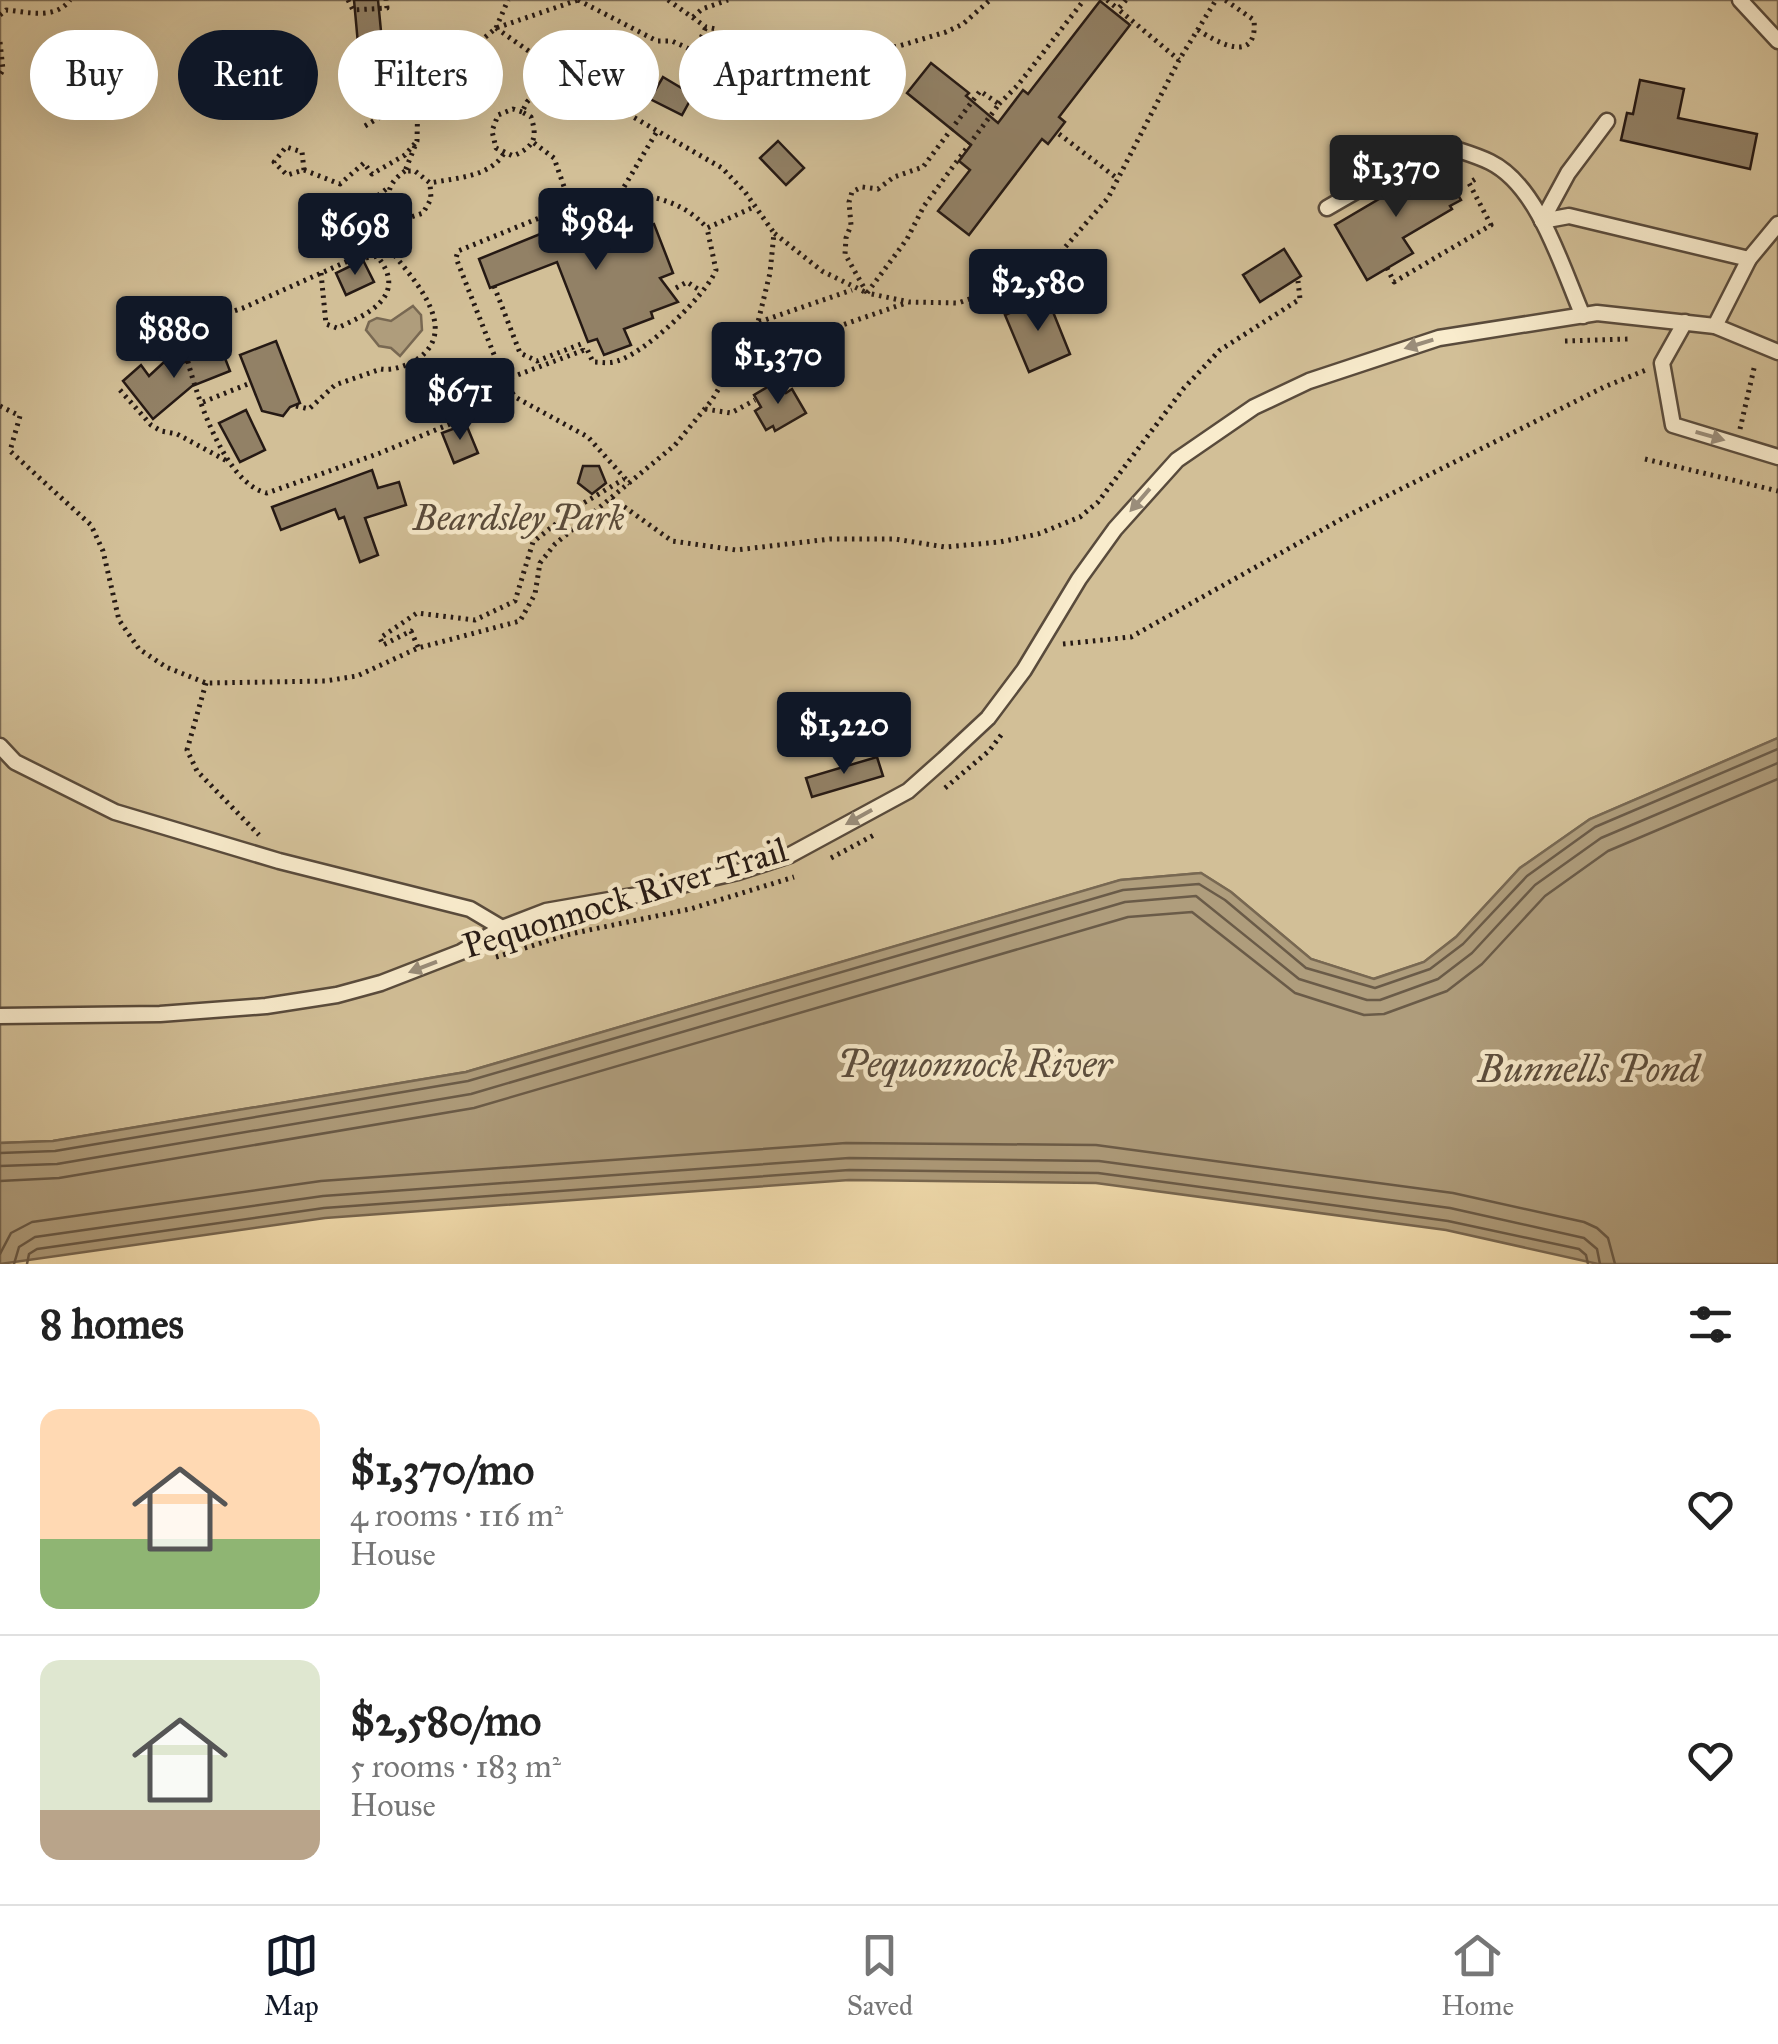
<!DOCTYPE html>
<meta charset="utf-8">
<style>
body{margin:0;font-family:"IM FELL Great Primer",serif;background:#f2f2f2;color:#222;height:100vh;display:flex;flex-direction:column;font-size:38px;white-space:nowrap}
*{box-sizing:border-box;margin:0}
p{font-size:32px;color:#767676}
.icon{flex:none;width:55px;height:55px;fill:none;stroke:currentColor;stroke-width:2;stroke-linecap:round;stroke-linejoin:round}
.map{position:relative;height:1264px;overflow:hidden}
.side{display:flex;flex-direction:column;background:#fff;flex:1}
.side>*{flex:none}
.guide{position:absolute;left:30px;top:30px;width:1000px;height:90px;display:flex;gap:20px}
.price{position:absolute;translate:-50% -85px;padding:0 22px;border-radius:10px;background:#111827;color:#fff;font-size:32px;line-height:65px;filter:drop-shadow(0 2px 5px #0008)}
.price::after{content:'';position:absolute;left:50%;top:60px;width:30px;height:22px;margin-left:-15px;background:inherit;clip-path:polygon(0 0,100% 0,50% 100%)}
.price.selected{background:#222;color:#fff}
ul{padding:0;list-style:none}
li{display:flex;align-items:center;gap:30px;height:250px;padding:0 40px}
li+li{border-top:2px solid #e0e0e0}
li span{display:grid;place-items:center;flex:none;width:280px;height:200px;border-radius:20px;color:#555}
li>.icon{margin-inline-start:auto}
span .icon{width:120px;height:120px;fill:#fffc;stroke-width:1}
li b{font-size:42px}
h2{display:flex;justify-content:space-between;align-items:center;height:120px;padding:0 40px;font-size:42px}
.tag{padding:0 35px;border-radius:45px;background:#fff;box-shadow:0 10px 40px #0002;font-size:35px;line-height:90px}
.tag.selected{background:#111827;color:#fff}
.menu{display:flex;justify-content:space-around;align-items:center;height:140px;border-top:2px solid #e0e0e0;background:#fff;font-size:28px;color:#767676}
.menu a{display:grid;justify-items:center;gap:5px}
.menu .selected{color:#111827}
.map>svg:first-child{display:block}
</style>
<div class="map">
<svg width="1778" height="1264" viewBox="0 0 1778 1264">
<rect width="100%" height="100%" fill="#f6e1b2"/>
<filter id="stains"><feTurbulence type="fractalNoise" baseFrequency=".002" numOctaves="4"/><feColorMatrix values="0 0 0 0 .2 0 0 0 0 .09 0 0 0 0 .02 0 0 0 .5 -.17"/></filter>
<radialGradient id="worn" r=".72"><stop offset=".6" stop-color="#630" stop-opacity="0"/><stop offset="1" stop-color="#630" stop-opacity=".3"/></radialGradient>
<polygon fill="#d2bf97" stroke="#7c6c56" stroke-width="2.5" points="0,0 1778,0 1778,738 1590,819 1520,868 1456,937 1424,962 1373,979 1311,959 1231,892 1201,873 1121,880 466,1072 53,1141 0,1143"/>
<g fill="#af9d7c" stroke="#786852" stroke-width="2.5">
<polygon points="413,306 421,315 422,330 400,356 391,348 379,346 366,330 369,322 377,318 391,321"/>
<polygon points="1778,738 1778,1264 1598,1264 1446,1230 1096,1183 849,1180 325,1218 0,1264 0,1143 53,1141 466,1072 1120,880 1201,873 1231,892 1311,959 1374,979 1424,962 1456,937 1520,868 1590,819"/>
</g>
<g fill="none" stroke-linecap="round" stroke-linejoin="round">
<g stroke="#6a5b48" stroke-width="2.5">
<polyline points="0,1153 55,1151 468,1081 1123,890 1199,884 1225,900 1306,968 1375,988 1430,969 1463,944 1527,876 1595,827 1778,749"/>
<polyline points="0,1166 57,1164 471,1094 1125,902 1196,896 1299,979 1367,1000 1380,1000 1438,979 1472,953 1535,885 1601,838 1778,763"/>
<polyline points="0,1181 59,1178 474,1108 1128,917 1192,912 1295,993 1364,1015 1384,1014 1447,991 1482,964 1545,896 1608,851 1778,779"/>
<polyline points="0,1254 11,1233 32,1222 321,1181 846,1143 1096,1145 1453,1193 1584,1222 1597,1228 1608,1238 1615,1264"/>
<polyline points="14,1264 19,1247 35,1237 323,1196 849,1158 1099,1161 1450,1208 1584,1238 1597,1249 1600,1264"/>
<polyline points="27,1264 29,1254 37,1249 324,1208 849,1170 1098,1173 1448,1221 1579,1249 1586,1255 1588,1264"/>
</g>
</g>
<g fill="#928166" stroke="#251914" stroke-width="2.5">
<polygon points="354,0 378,0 383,52 359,55"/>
<polygon points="1100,1 1130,25 1059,117 1065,122 1048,144 1042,139 969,235 938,211 970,170 959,161 971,145 907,93 931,63 969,93 966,96 998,123 1023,90 1028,94"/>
<polygon points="663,77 693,95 682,115 650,99"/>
<polygon points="1640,80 1684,89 1678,118 1757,134 1750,169 1621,140 1627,113 1633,114"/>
<polygon points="778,141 804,168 786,185 760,158"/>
<polygon points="1441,166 1461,200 1450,206 1452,209 1403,238 1413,253 1367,280 1335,225 1389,193 1385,187 1402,177 1407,182"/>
<polygon points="609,206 621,237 654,224 673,273 660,278 678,302 651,312 653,318 624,329 631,345 604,355 597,339 588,342 557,262 490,288 479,259"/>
<polygon points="1284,249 1301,276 1260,302 1243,275"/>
<polygon points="363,260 374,282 346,295 336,273"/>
<polygon points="1047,297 1070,354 1029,372 1005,315"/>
<polygon points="276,341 300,403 290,407 283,416 262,411 240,355"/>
<polygon points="221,348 230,371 192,386 153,419 123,381 141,365 149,376 164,362 169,368"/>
<polygon points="779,380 786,393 792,389 806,413 775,431 773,426 766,430 755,411 761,407 754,395"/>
<polygon points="246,410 265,450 240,462 219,423"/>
<polygon points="466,424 478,453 454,463 442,433"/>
<polygon points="583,466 599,466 606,483 592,494 578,483"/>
<polygon points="372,470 378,488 399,482 406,505 365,518 378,555 360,562 344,517 339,519 335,509 281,530 272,507"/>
<polygon points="877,757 883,776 812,797 806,778"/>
</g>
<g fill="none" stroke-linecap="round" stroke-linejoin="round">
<g stroke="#594b3c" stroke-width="19">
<g id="service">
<polyline points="1740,0 1778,41"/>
<path d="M1327 208 1398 167 1452 148C1464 152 1478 156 1490 162 1539 186 1562 268 1583 316"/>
<polyline points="1542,221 1569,216 1749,259"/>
<polyline points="1542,221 1568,173 1607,121"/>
<polyline points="1685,322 1662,363 1673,425 1778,457"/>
<polyline points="1715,326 1749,259 1778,224"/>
<polyline points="0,746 15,762 115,812 279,861 470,909 502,928"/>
<polyline points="0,1016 160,1014 266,1006 337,995 381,983 461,952 502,928 546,911 638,895 738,872 790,855 908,791 944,759 988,718 1024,670 1079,579 1115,529 1177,460 1254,407 1309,381 1439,338 1597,313 1715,326 1778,352"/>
</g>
</g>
<g stroke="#251914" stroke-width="5" stroke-dasharray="2.5 5" stroke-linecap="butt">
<polyline points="348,0 353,10 387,8 386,0"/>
<polyline points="578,0 657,41 672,41 722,64 743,86 751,100 821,60 899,46 946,32 963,24 990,0"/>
<polyline points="668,0 706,27 716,29"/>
<polyline points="1107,0 1118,9"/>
<polyline points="1126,0 1118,9 1179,60"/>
<path d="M0 15 6 10C28 12 55 20 70 0"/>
<polyline points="693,17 702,9 728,0"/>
<polyline points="496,28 574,83 722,168 745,192 774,233"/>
<polyline points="496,28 508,0"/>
<path d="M1198 30C1218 43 1258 65 1254 20L1225 0"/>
<polyline points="0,42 3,70 0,75"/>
<polyline points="695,51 706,27"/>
<path d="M418 94 417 141 405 171H415L430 183C455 178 491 177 504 153"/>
<polyline points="999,104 1018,85 1084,0"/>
<path d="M522 112 513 109 498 115 492 131 496 148 513 156C534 147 538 138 531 117L522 112 527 102 557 71"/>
<polyline points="365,126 418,94 496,28 578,0"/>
<path d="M656 133 621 192C655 196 684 202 707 228L754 207"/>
<polyline points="1059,134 1118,179"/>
<polyline points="534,143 554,158 568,198"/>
<polyline points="304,170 302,152 286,147 274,162 287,175 304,170 340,184 364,163 372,174 405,155 417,141"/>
<path d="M405 171C389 182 385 194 392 211L411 217 423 213 431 199 430 183"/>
<polyline points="621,192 568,198 549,214 458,251 456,258 504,380 515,397 588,437 630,484"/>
<polyline points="372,200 389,187"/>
<path d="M357 257 342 236C340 224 342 215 351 207 396 170 418 267 357 257L243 308 209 319 196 329 184 346C193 386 223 484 267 493L380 453 515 397"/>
<polyline points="1387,268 1394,282 1491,225 1469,183 1477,178"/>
<path d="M321 273 326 324 337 328C369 314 409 295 377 256"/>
<polyline points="494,286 520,353 537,361 581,344 583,350"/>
<polyline points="676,288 687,282 701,291"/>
<polyline points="867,293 845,254 846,238 851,225 849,202 852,192 862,187 878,189 894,177 923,167 980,91 999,104 924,206 907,239 867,293 909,302 958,303 1013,284 1060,253 1108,198 1179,60 1216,0"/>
<polyline points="759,322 852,290"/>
<polyline points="1565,341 1629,339"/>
<polyline points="783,376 786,352 796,341 906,303"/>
<path d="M504 380 587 349 593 362C601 362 609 364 617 361 645 353 705 297 716 270L707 228"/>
<polyline points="120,390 151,425 161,431 177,434 227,461"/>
<polyline points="203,402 248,384"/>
<polyline points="0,406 20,416 10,451 91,525 103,551 119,620 139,649 166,667 206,683 325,681 357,676 418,648 520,621 535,594 540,563 555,544 675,445 712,400 758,322 770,273 774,233 822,271 867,293"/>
<path d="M296 406 309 409 335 385 381 369C393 371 409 365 419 358 462 326 408 274 388 247"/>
<polyline points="705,409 731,413 755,400"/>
<polyline points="1740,429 1755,364"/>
<polyline points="1645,459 1778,491"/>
<polyline points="612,498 672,541 736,550 830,539 895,539 945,547 1000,542 1038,534 1080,517 1098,502 1184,388 1220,350 1300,299 1298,281"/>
<polyline points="1063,644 1131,637 1345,517 1604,387 1646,370"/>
<polyline points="418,647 411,631 383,645 380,638 417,613 475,620 515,601 533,542 577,507 624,479"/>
<polyline points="206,683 187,750 197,771 259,835"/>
<polyline points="945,788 989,751 1002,734"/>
<polyline points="831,858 874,835"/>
<polyline points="496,957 570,934 690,909 794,877"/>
</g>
<use href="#service" stroke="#f9eccd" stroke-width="14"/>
</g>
<defs><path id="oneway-solid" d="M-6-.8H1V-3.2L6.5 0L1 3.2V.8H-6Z" transform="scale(2.5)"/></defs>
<g fill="#9a8d7a">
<use href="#oneway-solid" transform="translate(1419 344) rotate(163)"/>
<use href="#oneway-solid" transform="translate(1710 436) rotate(16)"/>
<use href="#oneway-solid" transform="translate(1140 500) rotate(131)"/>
<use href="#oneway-solid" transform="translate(859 817) rotate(151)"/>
<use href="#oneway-solid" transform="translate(423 967) rotate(159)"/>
</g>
<g text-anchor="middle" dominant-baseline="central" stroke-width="9" stroke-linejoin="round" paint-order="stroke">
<g font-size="35" font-style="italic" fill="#594b3b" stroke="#f9eccd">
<text x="519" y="518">Beardsley Park</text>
</g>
<g font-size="35" fill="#251914" stroke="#f9eccd">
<text transform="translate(625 898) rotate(-17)">Pequonnock River Trail</text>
</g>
<g font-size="38" font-style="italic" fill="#5c4e3e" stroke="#f9eccd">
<text x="975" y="1064">Pequonnock River</text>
<text x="1589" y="1069">Bunnells Pond</text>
</g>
</g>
<rect width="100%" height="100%" filter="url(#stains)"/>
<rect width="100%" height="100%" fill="url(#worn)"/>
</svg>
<b class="price selected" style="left:1396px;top:220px">$1,370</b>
<b class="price" style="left:596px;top:273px">$984</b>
<b class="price" style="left:355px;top:278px">$698</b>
<b class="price" style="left:1038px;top:334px">$2,580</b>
<b class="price" style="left:174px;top:381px">$880</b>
<b class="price" style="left:778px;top:407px">$1,370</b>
<b class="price" style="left:460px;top:443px">$671</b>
<b class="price" style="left:844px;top:777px">$1,220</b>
<div class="guide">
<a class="tag">Buy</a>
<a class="tag selected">Rent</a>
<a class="tag">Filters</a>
<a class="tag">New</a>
<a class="tag">Apartment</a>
</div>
</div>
<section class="side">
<h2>8 homes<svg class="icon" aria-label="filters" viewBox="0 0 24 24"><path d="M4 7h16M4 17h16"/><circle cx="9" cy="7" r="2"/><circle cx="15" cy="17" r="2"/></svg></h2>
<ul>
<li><span style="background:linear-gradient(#ffd9b3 65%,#8fb573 0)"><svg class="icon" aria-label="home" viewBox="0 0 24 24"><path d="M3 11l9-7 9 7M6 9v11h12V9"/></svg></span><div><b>$1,370/mo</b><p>4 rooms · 116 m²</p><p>House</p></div><svg class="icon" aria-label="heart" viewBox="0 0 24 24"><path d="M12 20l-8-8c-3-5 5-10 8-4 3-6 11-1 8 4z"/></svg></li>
<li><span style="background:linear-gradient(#dfe7d0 75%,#b9a48a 0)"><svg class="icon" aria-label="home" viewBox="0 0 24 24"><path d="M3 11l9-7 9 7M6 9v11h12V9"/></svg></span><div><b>$2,580/mo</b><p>5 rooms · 183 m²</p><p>House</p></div><svg class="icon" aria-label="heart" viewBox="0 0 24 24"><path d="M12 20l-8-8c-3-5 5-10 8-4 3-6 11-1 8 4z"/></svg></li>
</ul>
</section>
<nav class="menu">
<a class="selected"><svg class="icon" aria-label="map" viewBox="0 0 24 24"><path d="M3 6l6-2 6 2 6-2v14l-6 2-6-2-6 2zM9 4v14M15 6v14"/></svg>Map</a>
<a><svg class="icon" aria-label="saved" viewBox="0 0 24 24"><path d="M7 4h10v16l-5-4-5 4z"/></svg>Saved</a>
<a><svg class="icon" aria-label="home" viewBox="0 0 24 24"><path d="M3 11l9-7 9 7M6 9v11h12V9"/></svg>Home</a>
</nav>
